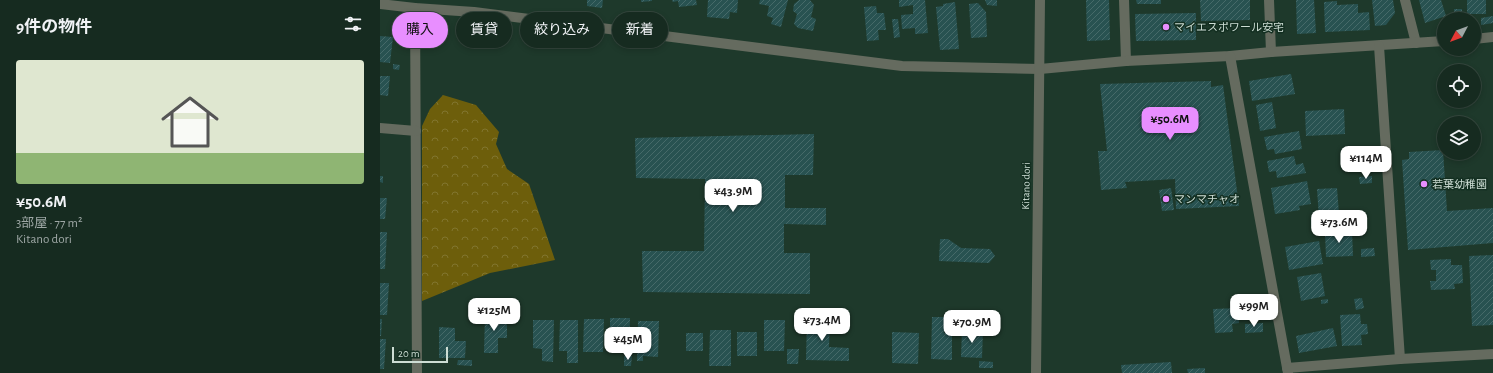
<!DOCTYPE html>
<html lang="ja">
<meta charset="utf-8">
<style>
body{margin:0;font-family:"Alegreya Sans","Noto Sans JP",sans-serif;background:#1f3329;color:#f1f3f6;height:100vh;display:flex;flex-direction:column;font-size:15px;white-space:nowrap}
*{box-sizing:border-box;margin:0}
p{font-size:13px;color:#9ea7a5}
.icon{flex:none;width:22px;height:22px;fill:none;stroke:currentColor;stroke-width:2;stroke-linecap:round;stroke-linejoin:round}
.map{position:relative;flex:1;overflow:hidden}
.panel{display:flex;flex-direction:column;background:#162b20;width:380px}
.panel>*{flex:none}
.guide{position:absolute;left:12px;top:12px;width:380px;height:36px;display:flex;gap:8px}
.needle{width:26px;rotate:229deg}
.fabs{position:absolute;left:1057px;top:12px;display:grid;gap:8px}
.fabs a{display:grid;place-items:center;width:44px;height:44px;border-radius:50%;background:#162b20;box-shadow:0 2px 6px #0003,0 0 0 1px #35473e;font-size:20px}
.scale{position:absolute;left:12px;bottom:10px;width:56px;box-sizing:border-box;padding-left:4px;border:2px solid #cdddd4;border-top:0;font-size:11px;line-height:14px;white-space:nowrap;color:#cdddd4;-webkit-text-stroke:3px #132f21;paint-order:stroke}
.price{position:absolute;translate:-50% -34px;padding:0 9px;border-radius:8px;background:#fff;color:#222;font-size:13px;line-height:26px;filter:drop-shadow(0 1px 2px #0008)}
.price::after{content:'';position:absolute;left:50%;top:24px;width:12px;height:9px;margin-left:-6px;background:inherit;clip-path:polygon(0 0,100% 0,50% 100%)}
.price.selected{background:#e88eff;color:#111}
ul{padding:0;list-style:none}
li{display:grid;align-content:center;gap:8px;height:212px;padding:0 16px}
li span{display:grid;place-items:center;height:124px;border-radius:4px;color:#555}
li>.icon{margin-inline-start:auto}
span .icon{width:72px;height:72px;fill:#fffc;stroke-width:1}
li b{font-size:17px}
h2{display:flex;justify-content:space-between;align-items:center;height:48px;padding:0 16px;font-size:17px}
.pill{padding:0 14px;border-radius:18px;background:#162b20;box-shadow:0 2px 6px #0003,0 0 0 1px #35473e;font-size:14px;line-height:36px}
.pill.selected{background:#e88eff;color:#111}
main{display:flex;flex:1;min-height:0}
.map>svg:first-child{display:block}
</style>
<main>
<section class="panel">
<h2>9件の物件<svg class="icon" aria-label="filters" viewBox="0 0 24 24"><path d="M4 7h16M4 17h16"/><circle cx="9" cy="7" r="2"/><circle cx="15" cy="17" r="2"/></svg></h2>
<ul>
<li><span style="background:linear-gradient(#dfe7d0 75%,#8fb573 0)"><svg class="icon" aria-label="home" viewBox="0 0 24 24"><path d="M3 11l9-7 9 7M6 9v11h12V9"/></svg></span><div><b>¥50.6M</b><p>3部屋 · 77 m²</p><p>Kitano dori</p></div></li>
</ul>
</section>
<div class="map">
<svg width="1113" height="373" viewBox="0 0 1113 373">
<defs>
<pattern id="forest-crowns" width="20" height="18" patternUnits="userSpaceOnUse"><rect width="20" height="18" fill="#6d5e0b"/><path d="M2 6a3 3 0 1 1 6 0M12 15a3 3 0 1 1 6 0" fill="none" stroke="#81752e"/></pattern>
<pattern id="building-hatch" width="6" height="6" patternUnits="userSpaceOnUse"><rect width="6" height="6" fill="#285251"/><path d="M-1 1l2-2M0 6l6-6M5 7l2-2" fill="none" stroke="#466a69"/></pattern>
</defs>
<rect width="100%" height="100%" fill="#1e392b"/>
<polygon fill="url(#forest-crowns)" points="63,95 96,105 119,132 116,144 127,169 149,184 175,260 110,273 42,301 42,126 50,109"/>
<g fill="url(#building-hatch)">
<polygon points="207,0 223,0 222,8 207,6"/>
<polygon points="261,0 272,0 272,1 261,2"/>
<polygon points="292,0 316,0 317,5 299,7 298,1 293,2"/>
<polygon points="328,0 358,0 357,13 350,12 349,19 327,17"/>
<polygon points="380,0 408,0 401,27 391,24 393,18 387,16 389,6 379,4"/>
<polygon points="419,0 430,0 434,5 431,17 436,19 433,31 418,28 414,24 417,14 413,11 414,4"/>
<polygon points="519,0 545,0 548,33 535,34 535,28 522,29 521,15 533,14 533,5 519,7"/>
<polygon points="605,0 617,0 617,6 607,5"/>
<polygon points="706,0 729,0 730,40 707,41"/>
<polygon points="756,0 781,0 781,4 757,4"/>
<polygon points="820,0 870,0 870,20 821,21"/>
<polygon points="916,0 934,0 936,33 917,34"/>
<polygon points="992,0 1013,0 1015,13 1006,25 995,26"/>
<polygon points="1039,0 1061,0 1066,16 1045,23"/>
<rect x="1087" y="0" width="19" height="14"/>
<polygon points="957,1 957,5 978,4 978,13 989,12 990,30 945,32 944,2"/>
<polygon points="575,2 579,49 560,50 556,7 563,6 563,4"/>
<polygon points="598,3 606,12 607,37 591,38 589,4"/>
<polygon points="496,6 497,13 504,13 506,30 498,30 499,40 487,41 484,7"/>
<rect x="1074" y="9" width="8" height="10"/>
<polygon points="816,13 816,40 756,41 755,14"/>
<polygon points="1113,16 1113,23 1101,25 1101,18"/>
<polygon points="512,19 518,19 520,37 514,38"/>
<polygon points="0,36 13,37 10,63 0,62"/>
<polygon points="13,64 20,65 19,70 13,69"/>
<polygon points="911,74 915,94 872,101 869,81"/>
<polygon points="0,76 10,76 8,96 0,95"/>
<polygon points="831,81 831,87 843,85 859,206 796,209 795,179 745,182 747,188 721,190 718,151 727,151 720,84"/>
<polygon points="892,102 896,128 880,131 876,105"/>
<polygon points="964,109 965,134 926,136 925,111"/>
<polygon points="919,131 922,149 895,154 894,149 887,150 884,137"/>
<polygon points="434,134 433,175 405,175 405,208 446,208 446,225 404,224 404,253 430,253 430,294 263,292 262,251 324,251 325,179 256,178 255,138"/>
<polygon points="1063,150 1067,211 1113,208 1113,243 1028,250 1022,160 1029,159 1029,152"/>
<polygon points="914,156 916,165 923,163 926,173 897,178 896,171 889,172 887,161"/>
<polygon points="0,176 3,176 3,183 0,182"/>
<polygon points="992,176 992,183 980,184 979,177"/>
<polygon points="927,181 931,204 919,206 920,210 895,214 891,188"/>
<polygon points="791,188 794,210 782,211 779,190"/>
<polygon points="957,188 959,214 947,215 947,218 939,218 937,189"/>
<polygon points="0,198 7,198 5,219 0,219"/>
<polygon points="931,218 936,218 937,224 931,225"/>
<polygon points="972,231 973,256 946,257 945,233"/>
<polygon points="0,232 7,232 5,269 0,269"/>
<polygon points="560,239 568,239 581,248 610,249 615,256 609,263 559,261"/>
<polygon points="939,241 943,264 909,270 905,247"/>
<polygon points="994,248 995,256 981,257 981,249"/>
<polygon points="1113,255 1113,325 1092,326 1089,256"/>
<polygon points="1071,259 1071,265 1082,265 1083,283 1074,284 1075,289 1051,290 1050,281 1056,281 1056,270 1051,270 1050,260"/>
<polygon points="941,273 945,296 921,301 917,277"/>
<polygon points="0,283 9,283 7,315 0,315"/>
<polygon points="982,298 984,308 976,310 974,299"/>
<polygon points="948,299 948,303 941,304 941,300"/>
<polygon points="858,308 859,323 852,324 853,332 835,333 833,309"/>
<polygon points="980,314 981,324 987,324 988,334 981,335 982,345 962,346 960,315"/>
<polygon points="105,315 127,315 127,338 118,338 118,353 104,353"/>
<polygon points="427,317 450,317 449,347 469,348 469,361 426,360"/>
<polygon points="552,317 564,317 564,333 572,333 572,360 551,359"/>
<polygon points="230,318 250,318 249,351 230,351"/>
<polygon points="0,319 2,319 1,336 0,336"/>
<polygon points="204,319 224,319 223,352 203,352"/>
<polygon points="153,320 174,320 173,362 162,361 162,349 153,348"/>
<polygon points="180,320 198,320 198,363 187,363 187,351 179,351"/>
<polygon points="384,320 405,320 404,351 384,351"/>
<polygon points="258,321 279,321 278,357 263,356 263,361 257,361"/>
<polygon points="883,323 883,332 865,333 865,324"/>
<polygon points="59,327 75,328 75,341 86,341 85,358 59,358"/>
<polygon points="953,328 957,346 919,353 916,336"/>
<polygon points="330,330 351,330 351,366 329,366"/>
<polygon points="582,330 603,330 602,358 581,357"/>
<rect x="357" y="332" width="20" height="24"/>
<polygon points="512,332 539,333 538,364 512,363"/>
<rect x="306" y="333" width="17" height="18"/>
<polygon points="0,339 6,339 4,369 0,369"/>
<polygon points="407,349 419,349 418,364 407,364"/>
<polygon points="244,356 252,356 251,366 244,366"/>
<polygon points="78,360 92,360 92,366 77,365"/>
<polygon points="599,361 613,362 613,368 599,368"/>
<polygon points="791,362 792,373 742,373 741,365"/>
<polygon points="825,368 825,373 808,373 807,369"/>
</g>
<g fill="none" stroke-linecap="round" stroke-linejoin="round">
<g stroke="#656b5f" stroke-width="10">
<polyline points="744,0 746,61"/>
<polyline points="889,0 891,52"/>
<polyline points="1025,0 1036,43"/>
<polyline points="0,4 35,8 94,12 522,66 660,69 746,61 850,56 891,52 1064,41"/>
<polyline points="35,8 37,373"/>
<polyline points="1094,39 1113,37"/>
<polyline points="999,46 1020,359"/>
<polyline points="850,56 908,373"/>
<polyline points="0,128 36,131"/>
<polyline points="907,368 1020,359 1113,354"/>
</g>
<polyline stroke="#656b5f" stroke-width="10" points="656,373 660,0"/>
</g>
<g fill="#e88eff" stroke="#132f21" stroke-width="1.5">
<circle cx="786" cy="27" r="4"/>
<circle cx="1044" cy="184" r="4"/>
<circle cx="786" cy="199" r="4"/>
</g>
<g text-anchor="middle" dominant-baseline="central" stroke-width="3" stroke-linejoin="round" paint-order="stroke">
<g font-size="11" fill="#cdddd4" stroke="#132f21" text-anchor="start">
<text x="794" y="27">マイエスポワール安宅</text>
<text x="1052" y="184">若葉幼稚園</text>
<text x="794" y="199">マンマチャオ</text>
</g>
<g font-size="11" fill="#cdddd4" stroke="#132f21">
<text transform="translate(646 186) rotate(-89)">Kitano dori</text>
</g>
</g>
</svg>
<div class="fabs">
<a><svg class="needle" viewBox="-14 -14 28 28"><path d="M0-13l5 13h-10z" fill="#e53935"/><path d="M0 13l5-13h-10z" fill="#9ea7a5"/></svg></a>
<a><svg class="icon" aria-label="locate" viewBox="0 0 24 24"><circle cx="12" cy="12" r="6"/><path d="M12 2v4M12 18v4M2 12h4M18 12h4"/></svg></a>
<a><svg class="icon" aria-label="layers" viewBox="0 0 24 24"><path d="M12 4l9 5-9 5-9-5zM3 14l9 5 9-5"/></svg></a>
</div>
<div class="scale">20 m</div>
<b class="price selected" style="left:790px;top:141px">¥50.6M</b>
<b class="price" style="left:986px;top:180px">¥114M</b>
<b class="price" style="left:353px;top:213px">¥43.9M</b>
<b class="price" style="left:959px;top:244px">¥73.6M</b>
<b class="price" style="left:874px;top:328px">¥99M</b>
<b class="price" style="left:114px;top:332px">¥125M</b>
<b class="price" style="left:442px;top:342px">¥73.4M</b>
<b class="price" style="left:592px;top:344px">¥70.9M</b>
<b class="price" style="left:248px;top:361px">¥45M</b>
<div class="guide">
<a class="pill selected">購入</a>
<a class="pill">賃貸</a>
<a class="pill">絞り込み</a>
<a class="pill">新着</a>
</div>
</div>
</main>
